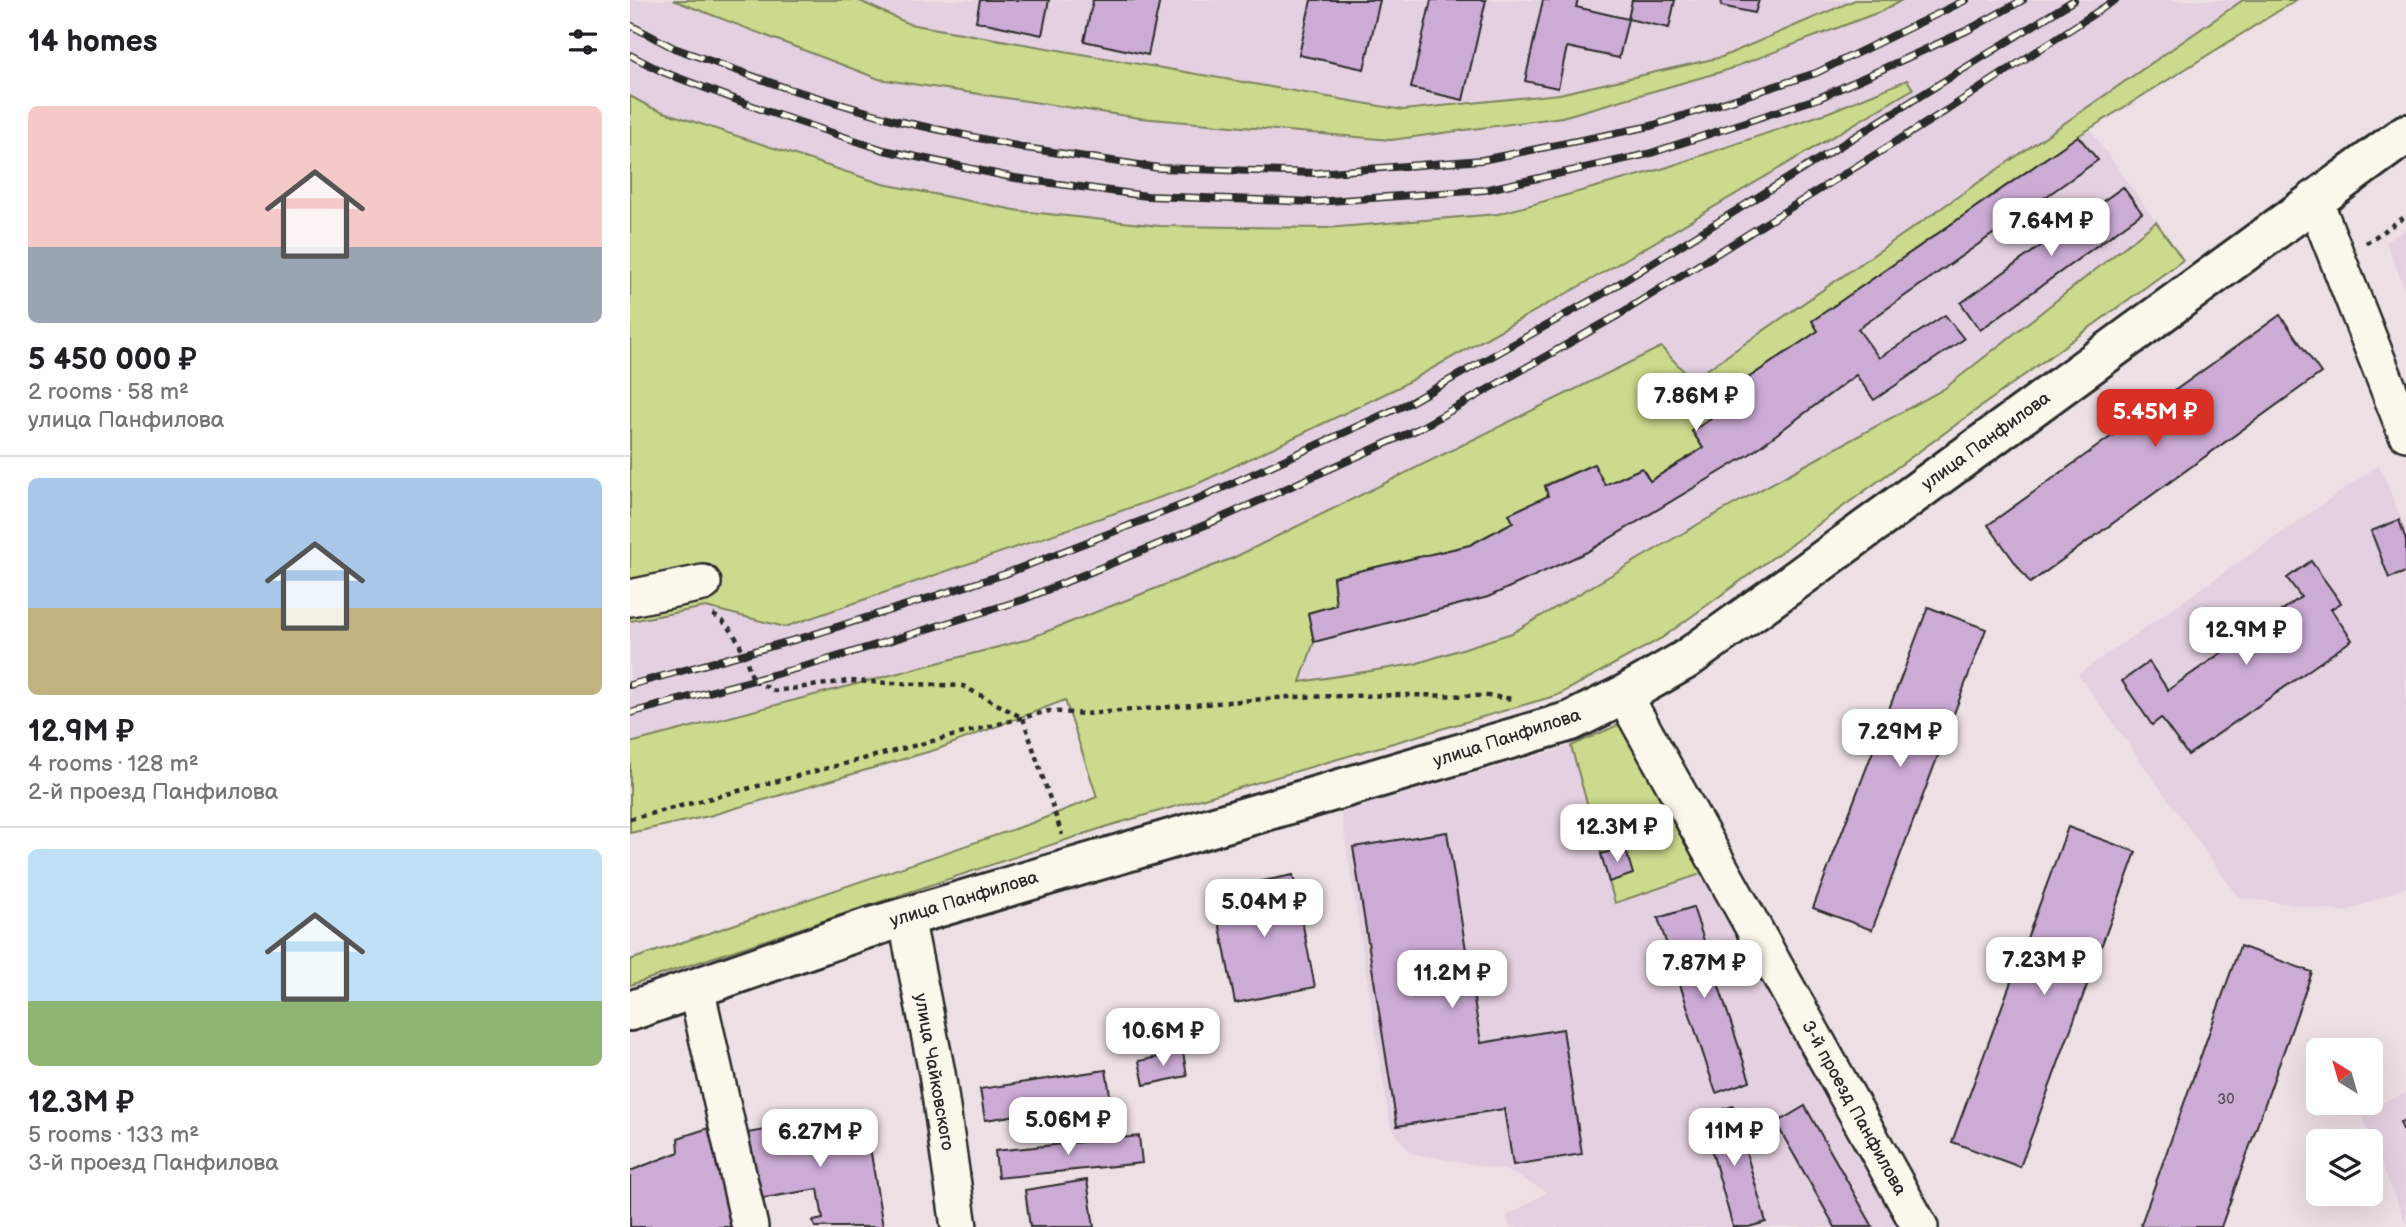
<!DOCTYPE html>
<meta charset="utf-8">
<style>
body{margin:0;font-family:"Balsamiq Sans",sans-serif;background:#f2f2f2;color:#202124;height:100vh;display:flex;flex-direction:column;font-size:26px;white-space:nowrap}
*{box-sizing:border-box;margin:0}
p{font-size:23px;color:#757577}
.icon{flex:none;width:38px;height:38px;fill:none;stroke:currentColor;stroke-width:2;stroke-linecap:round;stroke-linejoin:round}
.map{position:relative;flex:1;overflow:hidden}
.sheet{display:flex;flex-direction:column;background:#fff;width:630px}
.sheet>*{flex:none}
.needle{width:46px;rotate:323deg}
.fabs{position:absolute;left:1676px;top:1038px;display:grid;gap:14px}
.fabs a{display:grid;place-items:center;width:77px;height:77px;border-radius:10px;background:#fff;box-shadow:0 7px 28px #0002;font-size:35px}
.price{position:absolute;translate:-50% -60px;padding:0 16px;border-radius:14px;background:#fff;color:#222;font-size:23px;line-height:46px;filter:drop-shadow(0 2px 4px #0008)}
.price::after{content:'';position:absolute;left:50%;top:42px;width:21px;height:16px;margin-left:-10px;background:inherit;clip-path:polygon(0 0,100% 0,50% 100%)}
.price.active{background:#d93025;color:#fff}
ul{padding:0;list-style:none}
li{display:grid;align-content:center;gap:14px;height:371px;padding:0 28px}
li+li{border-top:2px solid #e0e0e0}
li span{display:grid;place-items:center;height:217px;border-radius:10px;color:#555}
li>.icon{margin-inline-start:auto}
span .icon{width:126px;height:126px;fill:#fffc;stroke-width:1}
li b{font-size:30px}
h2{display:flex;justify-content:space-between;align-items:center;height:84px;padding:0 28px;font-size:30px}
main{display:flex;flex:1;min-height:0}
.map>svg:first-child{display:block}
</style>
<main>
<section class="sheet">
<h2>14 homes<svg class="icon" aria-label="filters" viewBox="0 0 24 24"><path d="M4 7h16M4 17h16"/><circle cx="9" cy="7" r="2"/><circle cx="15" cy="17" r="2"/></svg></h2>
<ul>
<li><span style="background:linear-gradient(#f6c9c9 65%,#9aa5b1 0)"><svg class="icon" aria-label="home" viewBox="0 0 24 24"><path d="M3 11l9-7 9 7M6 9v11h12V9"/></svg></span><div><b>5 450 000 ₽</b><p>2 rooms · 58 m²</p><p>улица Панфилова</p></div></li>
<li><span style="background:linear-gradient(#a9c7e8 60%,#c2b280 0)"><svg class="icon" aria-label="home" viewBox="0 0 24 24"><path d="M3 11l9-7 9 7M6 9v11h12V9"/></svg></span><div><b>12.9M ₽</b><p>4 rooms · 128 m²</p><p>2-й проезд Панфилова</p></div></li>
<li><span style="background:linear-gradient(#bfe0f5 70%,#8fb573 0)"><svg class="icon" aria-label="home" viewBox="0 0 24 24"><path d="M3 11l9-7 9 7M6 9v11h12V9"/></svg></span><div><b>12.3M ₽</b><p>5 rooms · 133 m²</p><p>3-й проезд Панфилова</p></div></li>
</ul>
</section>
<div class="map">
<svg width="1776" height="1227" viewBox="0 0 1776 1227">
<rect width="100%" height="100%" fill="#ede0e5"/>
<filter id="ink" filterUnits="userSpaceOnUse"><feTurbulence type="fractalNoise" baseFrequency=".0143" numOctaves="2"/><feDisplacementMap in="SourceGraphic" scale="14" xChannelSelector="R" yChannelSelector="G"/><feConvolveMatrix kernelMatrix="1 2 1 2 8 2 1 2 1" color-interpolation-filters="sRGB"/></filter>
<g filter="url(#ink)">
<g fill="#e3d0e0">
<polygon points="0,0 43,0 249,79 510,118 761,140 932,117 1094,70 1252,11 1272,0 1613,0 1062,380 395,640 0,743 0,621 76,607 155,627 563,486 767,388 964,278 1283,89 1277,80 1199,112 1035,168 868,214 696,228 530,226 390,211 253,184 22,108 0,96"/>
<polygon points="228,0 1225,0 1092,57 929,94 773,110 278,24"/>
<polygon points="1460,129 1526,222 1314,389 1079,518 882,633 785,664 670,683 684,642 678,613 703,577 840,545 883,522 879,514 915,486 964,464 1012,468 1020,481 1073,448 1062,431 1075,407 1188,331 1182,321"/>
<polygon points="1776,228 1776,292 1756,242"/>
<polygon points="1749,465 1776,530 1776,887 1715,912 1608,897 1448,674"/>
<polygon points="941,746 985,903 1077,872 1269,1227 879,1227 877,1216 917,1192 878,1171 780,1153 760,1125 711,812"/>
<polygon points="1776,1093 1776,1224 1730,1111"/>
</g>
<g fill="#cbda8d" stroke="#7b825c" stroke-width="2">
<polygon points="43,0 228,0 279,24 773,110 929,94 1092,57 1225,0 1272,0 1252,11 1094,71 932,117 761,140 510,118 249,79"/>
<polygon points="1613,0 1666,0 1448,136 1182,321 1188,331 1075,407 1081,419 1062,431 1073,448 1020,481 1011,468 975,485 963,464 915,485 918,496 879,514 883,522 840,545 703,577 706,605 678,613 684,642 670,682 785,664 882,633 1079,518 1314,389 1526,222 1553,260 1032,638 928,695 478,826 0,985 0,960 402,823 467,797 435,700 308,749 79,816 0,833 0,743 395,640 603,558 1031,347 1062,380"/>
<polygon points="1277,80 1283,89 964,278 767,388 563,486 155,627 76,607 0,621 0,96 22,108 253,184 390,211 530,226 696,228 868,214 1035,168 1199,112"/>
<polygon points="988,725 1006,734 1077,872 985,903 941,746"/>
</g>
<g fill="#ccabd5" stroke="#2b2b2b" stroke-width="2">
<polygon points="350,0 419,0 412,35 346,21"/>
<polygon points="463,0 530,0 518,55 454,41"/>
<polygon points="681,0 750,0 734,69 669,55"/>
<polygon points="801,0 856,0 833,100 781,88"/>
<polygon points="913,0 948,0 946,7 998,19 989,58 937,47 928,88 895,81"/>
<polygon points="1002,0 1045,0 1039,28 998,19"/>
<polygon points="1092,0 1129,0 1125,13 1091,6"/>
<polygon points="1448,136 1468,160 1228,329 1249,358 1315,315 1334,339 1244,400 1226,375 1120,454 957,552 858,597 684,642 678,613 706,605 703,577 840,545 883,522 879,514 918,496 915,486 964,464 975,485 1012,468 1020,481 1073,448 1062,431 1081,419 1075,407 1188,331 1182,321"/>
<polygon points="1493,187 1512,213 1350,330 1331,303"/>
<polygon points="1650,315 1691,373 1400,583 1358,525"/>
<polygon points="1769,520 1776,540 1776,572 1759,578 1741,531"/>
<polygon points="1681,561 1711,603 1701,609 1722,640 1558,755 1531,718 1522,725 1492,681 1519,662 1538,690 1671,597 1657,578"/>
<polygon points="1298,607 1356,629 1242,930 1183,908"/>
<polygon points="1438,827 1506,852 1390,1167 1322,1142"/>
<polygon points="817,832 851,1043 933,1029 952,1154 883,1165 874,1109 767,1126 723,847"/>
<polygon points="995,847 1003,874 979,882 971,854"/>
<polygon points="663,875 685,987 605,1003 583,891"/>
<polygon points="1063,907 1120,1081 1086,1093 1028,918"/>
<polygon points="1610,946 1682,972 1591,1227 1510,1227"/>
<polygon points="553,1052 557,1076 514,1085 509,1061"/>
<polygon points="476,1070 481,1101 355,1120 350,1089"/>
<polygon points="1103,1106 1136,1222 1119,1227 1103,1227 1072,1116"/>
<polygon points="1175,1106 1243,1227 1205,1227 1146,1123"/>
<polygon points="229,1114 235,1149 240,1147 253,1227 185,1227 183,1221 193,1219 188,1189 128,1199 117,1133"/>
<polygon points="1776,1120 1776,1137 1770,1122"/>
<polygon points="94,1123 112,1227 0,1227 0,1171 49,1152 48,1138"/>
<polygon points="509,1136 512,1163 368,1178 365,1151"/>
<polygon points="457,1180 464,1227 400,1227 395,1190"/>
</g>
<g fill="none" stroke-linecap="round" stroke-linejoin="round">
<g stroke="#2b2b2b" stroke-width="40">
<g id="minor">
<polyline points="1684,199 1776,433"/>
<polyline points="0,598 73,583"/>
<polyline points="994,695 1290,1227"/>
<polyline points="276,917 307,1073 329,1227"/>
<polyline points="66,988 120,1227"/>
</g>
</g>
<g stroke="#2b2b2b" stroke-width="44">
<polyline id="major" points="0,1011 235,929 941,721 994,695 1055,660 1158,586 1776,134"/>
</g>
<g stroke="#2b2b2b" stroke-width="4.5" stroke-dasharray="5 5" stroke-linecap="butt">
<polyline points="1736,243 1776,216"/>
<path d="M83 615C106 626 115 656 123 680L145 691 218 681 333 686 393 718 432 835"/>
<polyline points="0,819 419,711 454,714 659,697 773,695 858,696 884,699"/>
</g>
<use href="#minor" stroke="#fbf7ec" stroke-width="35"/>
<use href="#major" stroke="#fbf7ec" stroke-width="38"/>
<g stroke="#2b2b2b" stroke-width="8">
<g id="rail">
<polyline points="0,25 44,48 156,88 268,121 396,148 529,168 687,173 852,160 1021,126 1186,73 1336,0"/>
<polyline points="0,55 33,72 136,111 254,150 385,178 517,196 685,202 854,190 1018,154 1189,98 1338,30 1393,0"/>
<polyline points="0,685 175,637 375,574 570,498 779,403 974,293 1444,0"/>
<polyline points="0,713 187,663 392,600 580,523 790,428 985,317 1317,110 1485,0"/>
</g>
</g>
<use href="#rail" stroke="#fbf7ec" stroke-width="5" stroke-dasharray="16" stroke-linecap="butt"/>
</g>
</g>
<g text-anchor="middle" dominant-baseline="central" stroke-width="7" stroke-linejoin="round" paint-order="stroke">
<g font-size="14" fill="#534b56">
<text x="1596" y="1099">30</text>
</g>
<g font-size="18" fill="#2b2b2b" stroke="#fbf7ec">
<text transform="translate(1356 441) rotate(-36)">улица Панфилова</text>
<text transform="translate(877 738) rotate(-18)">улица Панфилова</text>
<text transform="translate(334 899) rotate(-17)">улица Панфилова</text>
<text transform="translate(304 1072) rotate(80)">улица Чайковского</text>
<text transform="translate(1224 1108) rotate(61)">3-й проезд Панфилова</text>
</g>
</g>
</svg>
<div class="fabs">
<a><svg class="needle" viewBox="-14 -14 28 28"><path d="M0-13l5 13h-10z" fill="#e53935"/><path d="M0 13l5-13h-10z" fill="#757577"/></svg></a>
<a><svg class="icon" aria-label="layers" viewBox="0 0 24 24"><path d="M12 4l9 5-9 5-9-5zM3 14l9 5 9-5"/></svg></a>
</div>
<b class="price" style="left:1421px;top:258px">7.64M ₽</b>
<b class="price" style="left:1066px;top:433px">7.86M ₽</b>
<b class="price active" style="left:1525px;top:449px">5.45M ₽</b>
<b class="price" style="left:1616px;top:667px">12.9M ₽</b>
<b class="price" style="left:1270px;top:769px">7.29M ₽</b>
<b class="price" style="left:987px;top:864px">12.3M ₽</b>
<b class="price" style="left:634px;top:939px">5.04M ₽</b>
<b class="price" style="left:1414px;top:997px">7.23M ₽</b>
<b class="price" style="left:1074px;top:1000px">7.87M ₽</b>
<b class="price" style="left:822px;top:1010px">11.2M ₽</b>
<b class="price" style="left:533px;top:1068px">10.6M ₽</b>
<b class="price" style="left:438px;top:1157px">5.06M ₽</b>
<b class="price" style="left:1104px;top:1168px">11M ₽</b>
<b class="price" style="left:190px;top:1169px">6.27M ₽</b>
</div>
</main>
